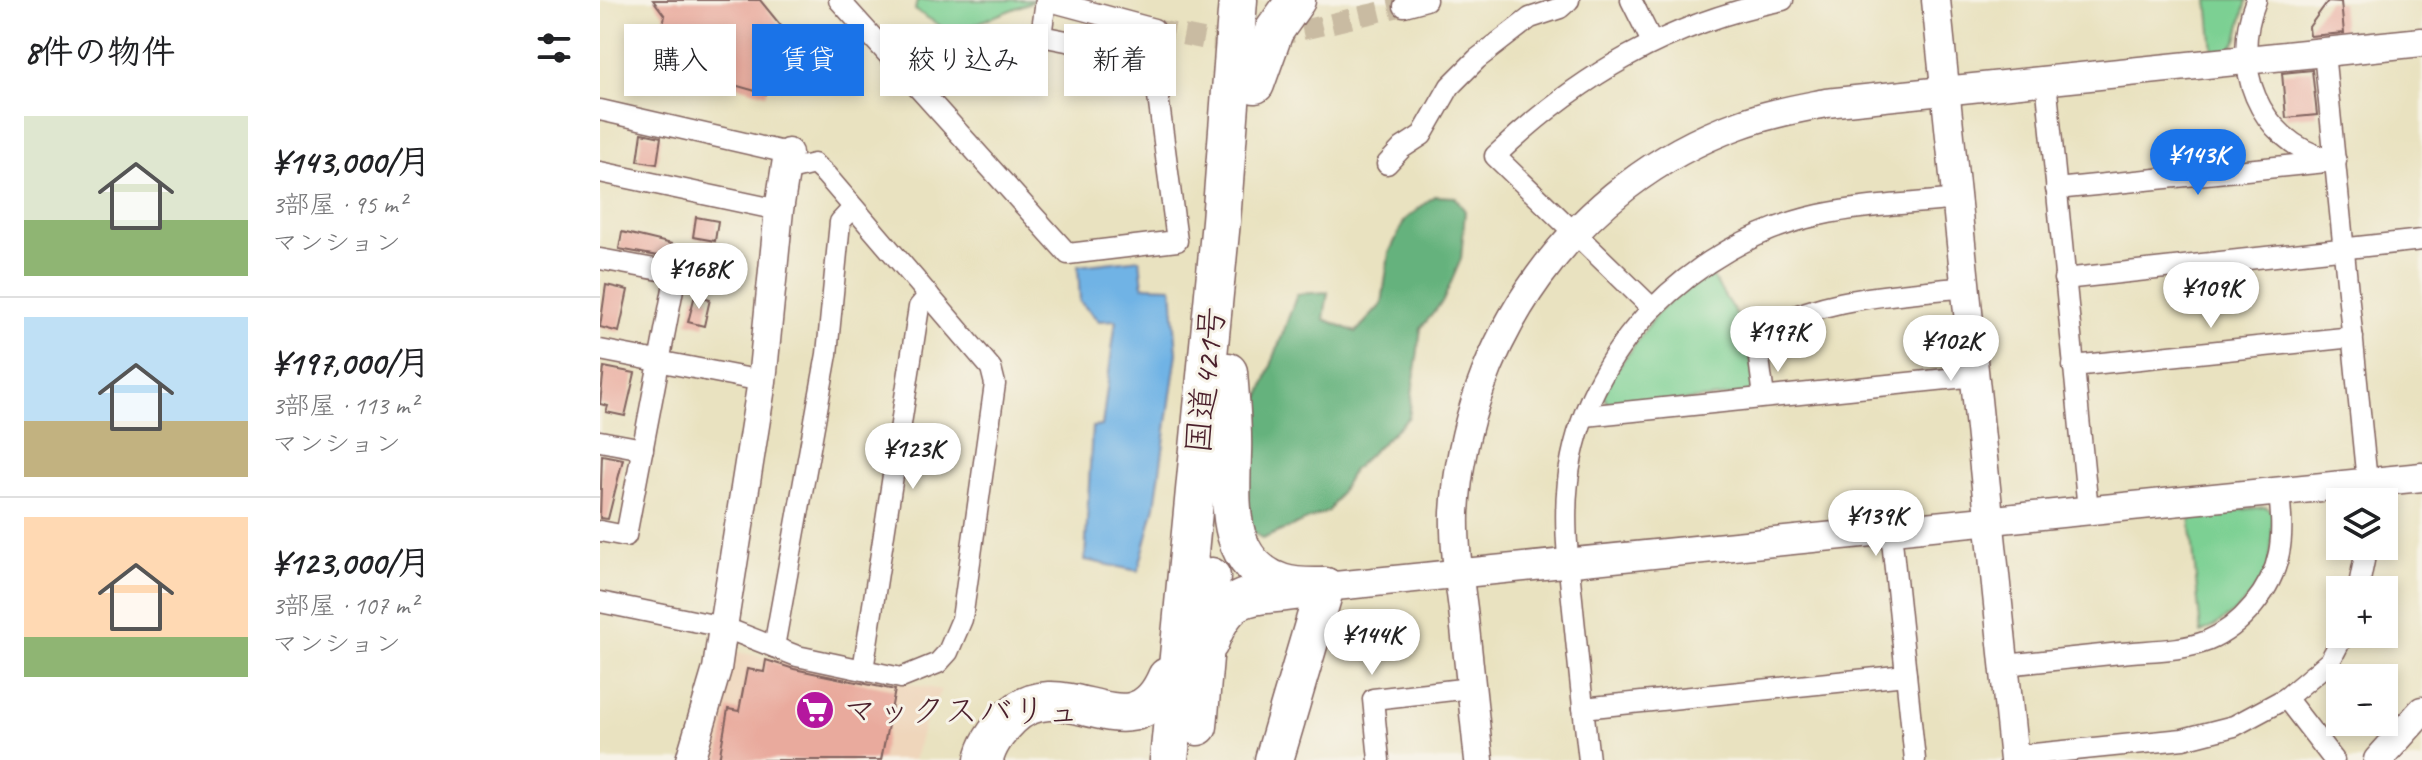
<!DOCTYPE html>
<html lang="ja">
<meta charset="utf-8">
<style>
body{margin:0;font-family:Caveat,"Klee One",sans-serif;background:#f2f2f2;color:#202124;height:100vh;display:flex;flex-direction:column;font-size:30px;white-space:nowrap}
*{box-sizing:border-box;margin:0}
p{font-size:26px;color:#757577}
.icon{flex:none;width:44px;height:44px;fill:none;stroke:currentColor;stroke-width:2;stroke-linecap:round;stroke-linejoin:round}
.map{position:relative;flex:1;overflow:hidden}
.side{display:flex;flex-direction:column;background:#fff;width:600px}
.side>*{flex:none}
.banner{position:absolute;left:24px;top:24px;width:760px;height:72px;display:flex;gap:16px}
.buttons{position:absolute;left:1726px;top:488px;display:grid;gap:16px}
.buttons a{display:grid;place-items:center;width:72px;height:72px;border-radius:0px;background:#fff;box-shadow:0 4px 12px #0003;font-size:40px}
.price{position:absolute;translate:-50% -68px;padding:0 18px;border-radius:28px;background:#fff;color:#222;font-size:26px;line-height:52px;filter:drop-shadow(0 2px 4px #0008)}
.price::after{content:'';position:absolute;left:50%;top:48px;width:24px;height:18px;margin-left:-12px;background:inherit;clip-path:polygon(0 0,100% 0,50% 100%)}
.price.current{background:#1a73e8;color:#fff}
ul{padding:0;list-style:none}
li{display:flex;align-items:center;gap:24px;height:200px;padding:0 24px}
li+li{border-top:2px solid #e0e0e0}
li span{display:grid;place-items:center;flex:none;width:224px;height:160px;border-radius:0px;color:#555}
li>.icon{margin-inline-start:auto}
span .icon{width:96px;height:96px;fill:#fffc;stroke-width:1}
li b{font-size:34px}
h2{display:flex;justify-content:space-between;align-items:center;height:96px;padding:0 24px;font-size:34px}
.pill{padding:0 28px;border-radius:0px;background:#fff;box-shadow:0 4px 12px #0003;font-size:28px;line-height:72px}
.pill.current{background:#1a73e8;color:#fff}
main{display:flex;flex:1;min-height:0}
.map>svg:first-child{display:block}
</style>
<main>
<section class="side">
<h2>8件の物件<svg class="icon" aria-label="filters" viewBox="0 0 24 24"><path d="M4 7h16M4 17h16"/><circle cx="9" cy="7" r="2"/><circle cx="15" cy="17" r="2"/></svg></h2>
<ul>
<li><span style="background:linear-gradient(#dfe7d0 65%,#8fb573 0)"><svg class="icon" aria-label="home" viewBox="0 0 24 24"><path d="M3 11l9-7 9 7M6 9v11h12V9"/></svg></span><div><b>¥143,000/月</b><p>3部屋 · 95 m²</p><p>マンション</p></div></li>
<li><span style="background:linear-gradient(#bfe0f5 65%,#c2b280 0)"><svg class="icon" aria-label="home" viewBox="0 0 24 24"><path d="M3 11l9-7 9 7M6 9v11h12V9"/></svg></span><div><b>¥197,000/月</b><p>3部屋 · 113 m²</p><p>マンション</p></div></li>
<li><span style="background:linear-gradient(#ffd9b3 75%,#8fb573 0)"><svg class="icon" aria-label="home" viewBox="0 0 24 24"><path d="M3 11l9-7 9 7M6 9v11h12V9"/></svg></span><div><b>¥123,000/月</b><p>3部屋 · 107 m²</p><p>マンション</p></div></li>
</ul>
</section>
<div class="map">
<svg width="1822" height="760" viewBox="0 0 1822 760">
<rect width="100%" height="100%" fill="#f7f3e8"/>
<filter id="ink" filterUnits="userSpaceOnUse"><feTurbulence type="fractalNoise" baseFrequency=".0125" numOctaves="2"/><feDisplacementMap in="SourceGraphic" scale="16" xChannelSelector="R" yChannelSelector="G"/><feConvolveMatrix kernelMatrix="1 2 1 2 8 2 1 2 1" color-interpolation-filters="sRGB"/></filter>
<filter id="wash" filterUnits="userSpaceOnUse"><feTurbulence type="fractalNoise" baseFrequency=".006" numOctaves="4" result="noise"/><feDisplacementMap in="SourceGraphic" scale="32" xChannelSelector="R" yChannelSelector="G"/><feGaussianBlur stdDeviation="1.8" result="paint"/><feColorMatrix in="noise" values="0 0 0 0 0 0 0 0 0 0 0 0 0 0 0 0 0 1.4 0 .05"/><feComposite in="paint" operator="in"/></filter>
<g filter="url(#wash)">
<rect width="100%" height="100%" fill="#e9e2c0"/>
<polygon fill="#efd6bb" points="127,650 341,690 326,718 314,760 107,760"/>
<g fill="#7cd093" stroke="#63785f" stroke-width="2">
<polygon points="317,0 436,0 352,33 315,10"/>
<polygon points="1608,0 1647,0 1637,40 1630,49 1613,52"/>
<polygon points="1109,272 1148,333 1154,386 1148,394 1011,408 1003,395 1014,373 1059,311"/>
<path d="M1665 507 1673 513C1672 527 1673 543 1670 557 1663 592 1631 619 1601 633L1590 516Z"/>
</g>
<polygon fill="#65b27d" stroke="#586854" stroke-width="2" points="834,196 855,197 865,211 861,259 843,301 821,328 809,417 753,470 729,511 662,539 647,525 649,427 697,294 728,292 724,319 756,332 782,304 789,253 805,220"/>
<polygon fill="#70b3e5" stroke="#5d6988" stroke-width="2" points="540,259 543,286 572,287 577,353 555,506 538,571 485,560 492,427 502,426 516,320 499,321 480,302 478,266"/>
<g id="blocks">
<g fill="#e9aa9d">
<polygon points="53,0 160,0 182,27 166,94 74,68 57,46 65,16"/>
<polygon points="1728,1 1741,2 1744,33 1710,36 1709,27"/>
<polygon points="1712,70 1717,115 1686,118 1682,73"/>
<polygon points="42,133 61,137 57,164 38,161"/>
<polygon points="96,217 118,221 115,241 93,237"/>
<polygon points="22,232 72,244 69,258 19,249"/>
<polygon points="6,285 28,290 19,332 0,327"/>
<polygon points="95,295 110,299 104,326 88,322"/>
<polygon points="4,367 35,373 25,416 6,412 8,406 0,404"/>
<polygon points="2,455 23,459 8,519 0,518"/>
<polygon points="166,660 194,669 295,690 281,760 119,760 128,709 139,711 147,669 164,672"/>
</g>
</g>
</g>
<g filter="url(#ink)">
<use href="#blocks" fill-opacity="0" stroke="#82635f" stroke-width="2"/>
<g fill="none" stroke-linecap="round" stroke-linejoin="round">
<g stroke="#c9bba2" stroke-width="20" stroke-dasharray="20 10" stroke-linecap="butt">
<polyline points="554,29 607,40 641,41"/>
<polyline points="673,37 804,6"/>
</g>
<g stroke="#82635f" stroke-width="23">
<g id="street">
<polyline points="239,0 468,254 577,241 553,58 441,36 446,0 554,29"/>
<polyline points="1031,0 1052,42"/>
<path d="M1656 0C1630 65 1657 140 1728 159"/>
<polyline points="804,6 826,0"/>
<polyline points="1724,52 1769,502"/>
<polyline points="1446,80 1488,510"/>
<polyline points="0,110 188,153"/>
<polyline points="787,164 802,148 822,135 850,86 877,59 930,18 960,8 969,0"/>
<polyline points="0,172 179,210"/>
<polyline points="1456,189 1736,161"/>
<polyline points="0,259 76,273 26,536 0,531"/>
<polyline points="1464,279 1822,240"/>
<path d="M1052 308 895 156C978 76 1069 23 1183 0"/>
<polyline points="0,350 162,381"/>
<polyline points="1473,366 1753,337"/>
<path d="M1164 397 1156 335C1220 296 1294 295 1367 287"/>
<polyline points="985,416 1376,376"/>
<polyline points="0,441 43,449"/>
<polyline points="1291,531 1315,760"/>
<polyline points="1758,590 1767,546"/>
<polyline points="0,602 123,627 197,656 301,678 338,663 348,652 362,619 395,384 391,368 226,175 214,164 185,171"/>
<polyline points="174,647 227,354 240,222 253,208"/>
<path d="M1405 665C1444 661 1482 657 1521 653 1549 650 1581 651 1607 641 1641 627 1672 590 1679 553 1683 533 1681 512 1679 492"/>
<polyline points="263,670 319,307 329,295"/>
<polyline points="1686,698 1734,760"/>
<polyline points="983,708 1306,675"/>
<polyline points="1414,756 1583,739 1634,726 1686,698 1730,661 1744,634"/>
<polyline points="779,760 773,699 871,688"/>
<path d="M989 760C983 710 978 659 973 609 969 567 963 524 968 481 983 350 1093 243 1219 215 1264 205 1312 204 1358 199"/>
</g>
</g>
<g stroke="#82635f" stroke-width="31">
<g id="secondary">
<polyline points="1336,0 1414,760"/>
<polyline points="725,587 1822,477"/>
<polyline points="90,760 117,669 123,627 162,381 179,210 188,153"/>
<path d="M879 760C874 710 868 660 863 609 859 578 854 545 855 513 864 341 975 184 1138 125 1167 114 1196 109 1226 103L1822 42"/>
<polyline points="1778,760 1822,711"/>
</g>
</g>
<g stroke="#82635f" stroke-width="41">
<g id="highway">
<polyline points="655,84 674,31 696,0"/>
<path d="M628 372C630 399 633 426 632 453 631 502 624 563 681 583 695 588 710 587 725 587"/>
<path d="M609 643C631 587 649 598 702 590"/>
<polyline points="598,726 611,577"/>
<path d="M384 760C387 744 398 730 410 718 463 665 532 760 567 677"/>
<polyline points="569,760 621,221 638,0"/>
<polyline points="674,760 725,587"/>
</g>
</g>
<use href="#street" stroke="#fff" stroke-width="20"/>
<use href="#secondary" stroke="#fff" stroke-width="28"/>
<use href="#highway" stroke="#fff" stroke-width="38"/>
</g>
</g>
<defs>
<g id="supermarket-disc" transform="scale(2)"><circle r="9.5" fill="#b5179e" stroke="#f7f3e8"/><path d="M-6-5.5h2.5l.6 2H6L4.5 2H-2.5L-4.4-4H-6ZM-1.5 3.2a1.3 1.3 0 1 0 .1 0ZM3 3.2a1.3 1.3 0 1 0 .1 0Z" fill="#fff"/></g>
</defs>
<g fill-rule="evenodd">
<use href="#supermarket-disc" x="215" y="710"/>
</g>
<g text-anchor="middle" dominant-baseline="central" stroke-width="6" stroke-linejoin="round" paint-order="stroke">
<g font-size="34" fill="#4a1f2b" stroke="#f7f3e8">
<text transform="translate(605 380) rotate(-84)">国道421号</text>
</g>
<g font-size="34" fill="#4a1f2b" stroke="#f7f3e8" text-anchor="start">
<text x="243" y="710">マックスバリュ</text>
</g>
</g>
</svg>
<div class="buttons">
<a><svg class="icon" aria-label="layers" viewBox="0 0 24 24"><path d="M12 4l9 5-9 5-9-5zM3 14l9 5 9-5"/></svg></a>
<a>+</a>
<a>−</a>
</div>
<b class="price current" style="left:1598px;top:197px">¥143K</b>
<b class="price" style="left:99px;top:311px">¥168K</b>
<b class="price" style="left:1611px;top:330px">¥109K</b>
<b class="price" style="left:1178px;top:374px">¥197K</b>
<b class="price" style="left:1351px;top:383px">¥102K</b>
<b class="price" style="left:313px;top:491px">¥123K</b>
<b class="price" style="left:1276px;top:558px">¥139K</b>
<b class="price" style="left:772px;top:677px">¥144K</b>
<div class="banner">
<a class="pill">購入</a>
<a class="pill current">賃貸</a>
<a class="pill">絞り込み</a>
<a class="pill">新着</a>
</div>
</div>
</main>
